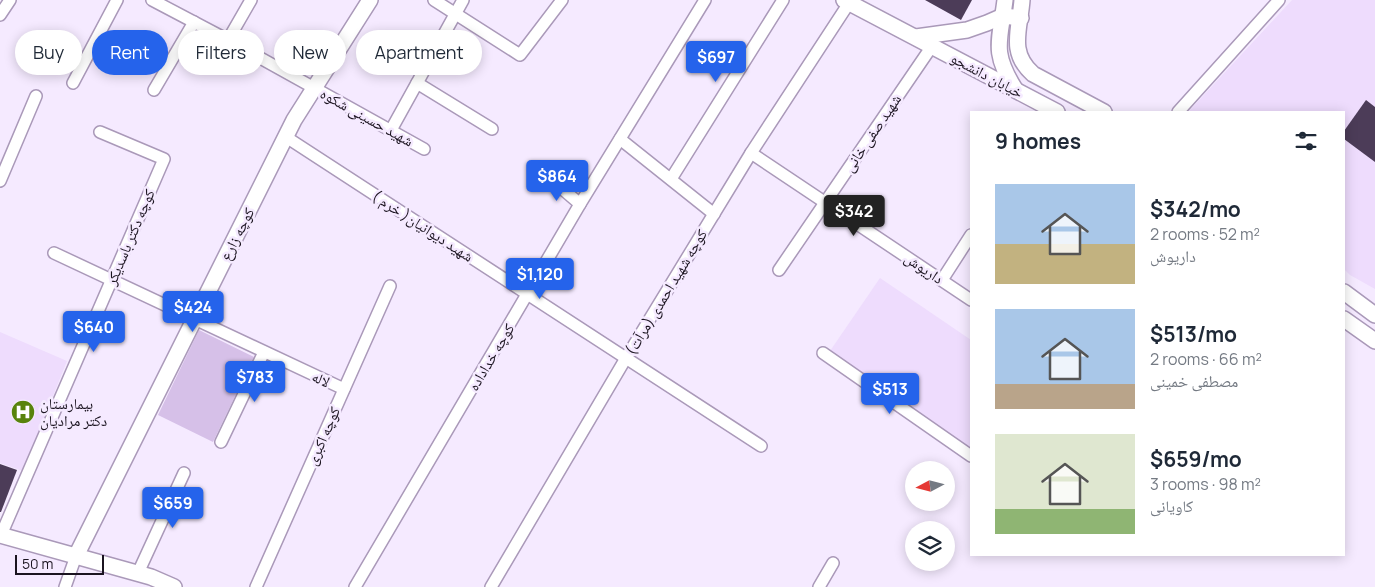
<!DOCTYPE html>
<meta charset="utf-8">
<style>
body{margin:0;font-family:Manrope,"Noto Naskh Arabic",sans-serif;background:#f2f2f3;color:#1f2937;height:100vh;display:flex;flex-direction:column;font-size:19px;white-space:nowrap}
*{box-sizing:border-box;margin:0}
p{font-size:16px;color:#747a83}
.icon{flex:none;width:28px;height:28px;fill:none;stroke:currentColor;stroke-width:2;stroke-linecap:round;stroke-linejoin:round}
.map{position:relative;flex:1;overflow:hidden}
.panel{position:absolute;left:970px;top:111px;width:375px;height:445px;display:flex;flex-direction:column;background:#fff;border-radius:0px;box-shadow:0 2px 12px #0003}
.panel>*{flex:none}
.hud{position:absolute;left:15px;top:30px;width:475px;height:45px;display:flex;gap:10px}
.needle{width:32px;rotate:263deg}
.fabs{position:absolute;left:905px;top:461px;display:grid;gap:10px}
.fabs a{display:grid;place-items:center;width:50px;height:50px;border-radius:50%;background:#fff;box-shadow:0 2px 12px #0003;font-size:25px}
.scale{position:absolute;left:15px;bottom:12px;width:89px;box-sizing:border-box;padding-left:5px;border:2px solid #1b1420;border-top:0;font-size:14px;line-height:18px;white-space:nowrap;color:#1b1420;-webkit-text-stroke:4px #f5eaff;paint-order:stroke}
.price{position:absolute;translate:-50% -42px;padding:0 11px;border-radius:5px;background:#2563eb;color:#fff;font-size:16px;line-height:32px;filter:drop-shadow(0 1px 2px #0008)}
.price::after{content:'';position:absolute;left:50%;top:30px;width:15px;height:11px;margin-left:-8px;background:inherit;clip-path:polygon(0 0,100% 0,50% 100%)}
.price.selected{background:#222;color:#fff}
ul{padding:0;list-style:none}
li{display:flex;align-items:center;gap:15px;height:125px;padding:0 25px}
li span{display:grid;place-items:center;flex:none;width:140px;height:100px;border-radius:0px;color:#555}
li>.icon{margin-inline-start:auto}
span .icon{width:60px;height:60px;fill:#fffc;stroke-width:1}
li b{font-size:21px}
h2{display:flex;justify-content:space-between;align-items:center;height:60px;padding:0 25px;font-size:21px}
.chip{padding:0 18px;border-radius:22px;background:#fff;box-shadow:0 2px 12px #0003;font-size:18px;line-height:45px}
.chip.selected{background:#2563eb;color:#fff}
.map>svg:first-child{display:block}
</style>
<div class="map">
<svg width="1375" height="587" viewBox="0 0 1375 587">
<rect width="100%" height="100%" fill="#f5eaff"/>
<g fill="#eedcfd">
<polygon points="1292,0 1375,0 1375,289 1350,275 1344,269 1344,112 1188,112"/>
<polygon points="880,278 971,340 971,448 830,351"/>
<polygon points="0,332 67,361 23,471 0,463"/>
</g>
<polygon fill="#d6c0e8" points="199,330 254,357 213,442 158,415"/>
<g fill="#4c3c58">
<polygon points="925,0 972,0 961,20"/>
<polygon points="1366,100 1375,107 1375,162 1344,139 1344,131"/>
<polygon points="0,464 17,470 1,512 0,512"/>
</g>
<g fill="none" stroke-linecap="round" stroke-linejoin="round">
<g stroke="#aa99b9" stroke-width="14">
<g id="street">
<polyline points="152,0 228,40 424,149"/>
<polyline points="434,0 520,55 562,0"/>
<polyline points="0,15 10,0"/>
<polyline points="228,40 251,0"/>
<polyline points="73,83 117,0"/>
<polyline points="417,83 492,129"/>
<polyline points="154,90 194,22"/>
<polyline points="1178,112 1279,0"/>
<polyline points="391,130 463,0"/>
<polyline points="286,137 761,446"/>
<polyline points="620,139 714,214"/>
<polyline points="751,153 971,300"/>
<polyline points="671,179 783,0"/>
<polyline points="552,180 580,204"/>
<polyline points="0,181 36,96"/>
<polyline points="54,253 344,389"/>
<polyline points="779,270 932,46"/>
<polyline points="942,280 971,235"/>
<polyline points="823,353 971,456"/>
<polyline points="221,442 264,352"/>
<polyline points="1,535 164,159 100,132"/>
<polyline points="138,573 184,473"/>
<polyline points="65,587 76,556"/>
<polyline points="256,587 390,286"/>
<polyline points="355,587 580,204 705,0"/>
<polyline points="491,587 626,358 751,153 849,3"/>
<polyline points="819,587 833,563"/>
</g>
</g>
<g stroke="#aa99b9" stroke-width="18">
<g id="secondary">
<polyline points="844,0 1057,112"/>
<path d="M1005 0C1000 41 991 51 1015 89"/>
<path d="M1022 0C1020 29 1008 52 1033 74L1104 112"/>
<polyline points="916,37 967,30 987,23 1003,16 1021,18"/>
<polyline points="1344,292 1375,315"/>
<polyline points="1344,319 1375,341"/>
<polyline points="0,535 151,577 174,587"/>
<polyline points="76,556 294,120 370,0"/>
</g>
</g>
<use href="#street" stroke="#fff" stroke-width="11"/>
<use href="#secondary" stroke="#fff" stroke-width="15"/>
</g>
<defs>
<g id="hospital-disc" transform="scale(1.25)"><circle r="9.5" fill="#58830c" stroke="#f5eaff"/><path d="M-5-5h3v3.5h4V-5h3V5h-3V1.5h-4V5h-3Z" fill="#fff"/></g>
</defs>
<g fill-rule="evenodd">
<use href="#hospital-disc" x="23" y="412"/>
</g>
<g text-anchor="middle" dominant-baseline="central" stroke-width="5" stroke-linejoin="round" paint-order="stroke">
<g font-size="15" fill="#1b1420" stroke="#f5eaff">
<text transform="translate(987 75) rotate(28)">خیابان دانشجو</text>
<text transform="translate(367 117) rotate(29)">شهید حسینی شکوه</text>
<text transform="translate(872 133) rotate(-56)">شهید صفی خانی</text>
<text transform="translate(423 226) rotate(33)">شهید دیوانیان( خرم )</text>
<text transform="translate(237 234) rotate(-63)">کوچه زارع</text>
<text transform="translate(130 237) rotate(-67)">کوچه دکتر باسدیکر</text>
<text transform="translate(924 268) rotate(34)">داریوش</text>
<text transform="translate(666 292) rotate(-59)">کوچه شهید احمدی (مرآت)</text>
<text transform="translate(491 357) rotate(-59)">کوچه خداداده</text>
<text transform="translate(321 379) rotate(25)">لاله</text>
<text transform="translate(323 436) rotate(-66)">کوچه اکبری</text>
</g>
<g font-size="15" fill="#1b1420" stroke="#f5eaff" text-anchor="start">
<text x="40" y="403">بیمارستان<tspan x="40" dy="17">دکتر مرادیان</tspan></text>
</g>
</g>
</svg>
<div class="fabs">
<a><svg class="needle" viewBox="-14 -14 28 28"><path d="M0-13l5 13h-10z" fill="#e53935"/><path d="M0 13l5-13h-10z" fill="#747a83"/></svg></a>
<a><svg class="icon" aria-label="layers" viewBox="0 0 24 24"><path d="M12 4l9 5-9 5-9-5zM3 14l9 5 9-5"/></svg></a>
</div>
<div class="scale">50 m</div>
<b class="price" style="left:716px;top:83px">$697</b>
<b class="price" style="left:557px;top:202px">$864</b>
<b class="price selected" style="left:854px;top:237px">$342</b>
<b class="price" style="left:540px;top:300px">$1,120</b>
<b class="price" style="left:193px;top:333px">$424</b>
<b class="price" style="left:94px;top:353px">$640</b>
<b class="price" style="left:255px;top:403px">$783</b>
<b class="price" style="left:890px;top:415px">$513</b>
<b class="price" style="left:173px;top:529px">$659</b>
<div class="hud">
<a class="chip">Buy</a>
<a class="chip selected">Rent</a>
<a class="chip">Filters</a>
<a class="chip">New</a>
<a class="chip">Apartment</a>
</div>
<section class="panel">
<h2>9 homes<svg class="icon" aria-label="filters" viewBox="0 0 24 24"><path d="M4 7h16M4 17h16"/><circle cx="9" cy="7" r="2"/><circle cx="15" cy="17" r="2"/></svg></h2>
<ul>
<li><span style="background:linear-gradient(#a9c7e8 60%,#c2b280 0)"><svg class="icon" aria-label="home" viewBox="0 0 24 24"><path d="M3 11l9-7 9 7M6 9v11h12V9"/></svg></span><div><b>$342/mo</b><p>2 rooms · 52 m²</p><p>داریوش</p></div></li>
<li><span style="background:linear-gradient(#a9c7e8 75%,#b9a48a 0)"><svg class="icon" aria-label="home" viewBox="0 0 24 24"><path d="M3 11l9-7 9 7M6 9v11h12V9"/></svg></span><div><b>$513/mo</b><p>2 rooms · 66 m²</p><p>مصطفی خمینی</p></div></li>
<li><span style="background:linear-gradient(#dfe7d0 75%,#8fb573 0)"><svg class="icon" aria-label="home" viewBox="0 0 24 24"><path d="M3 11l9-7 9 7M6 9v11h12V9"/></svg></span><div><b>$659/mo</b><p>3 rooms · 98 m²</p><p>کاویانی</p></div></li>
</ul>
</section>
</div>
